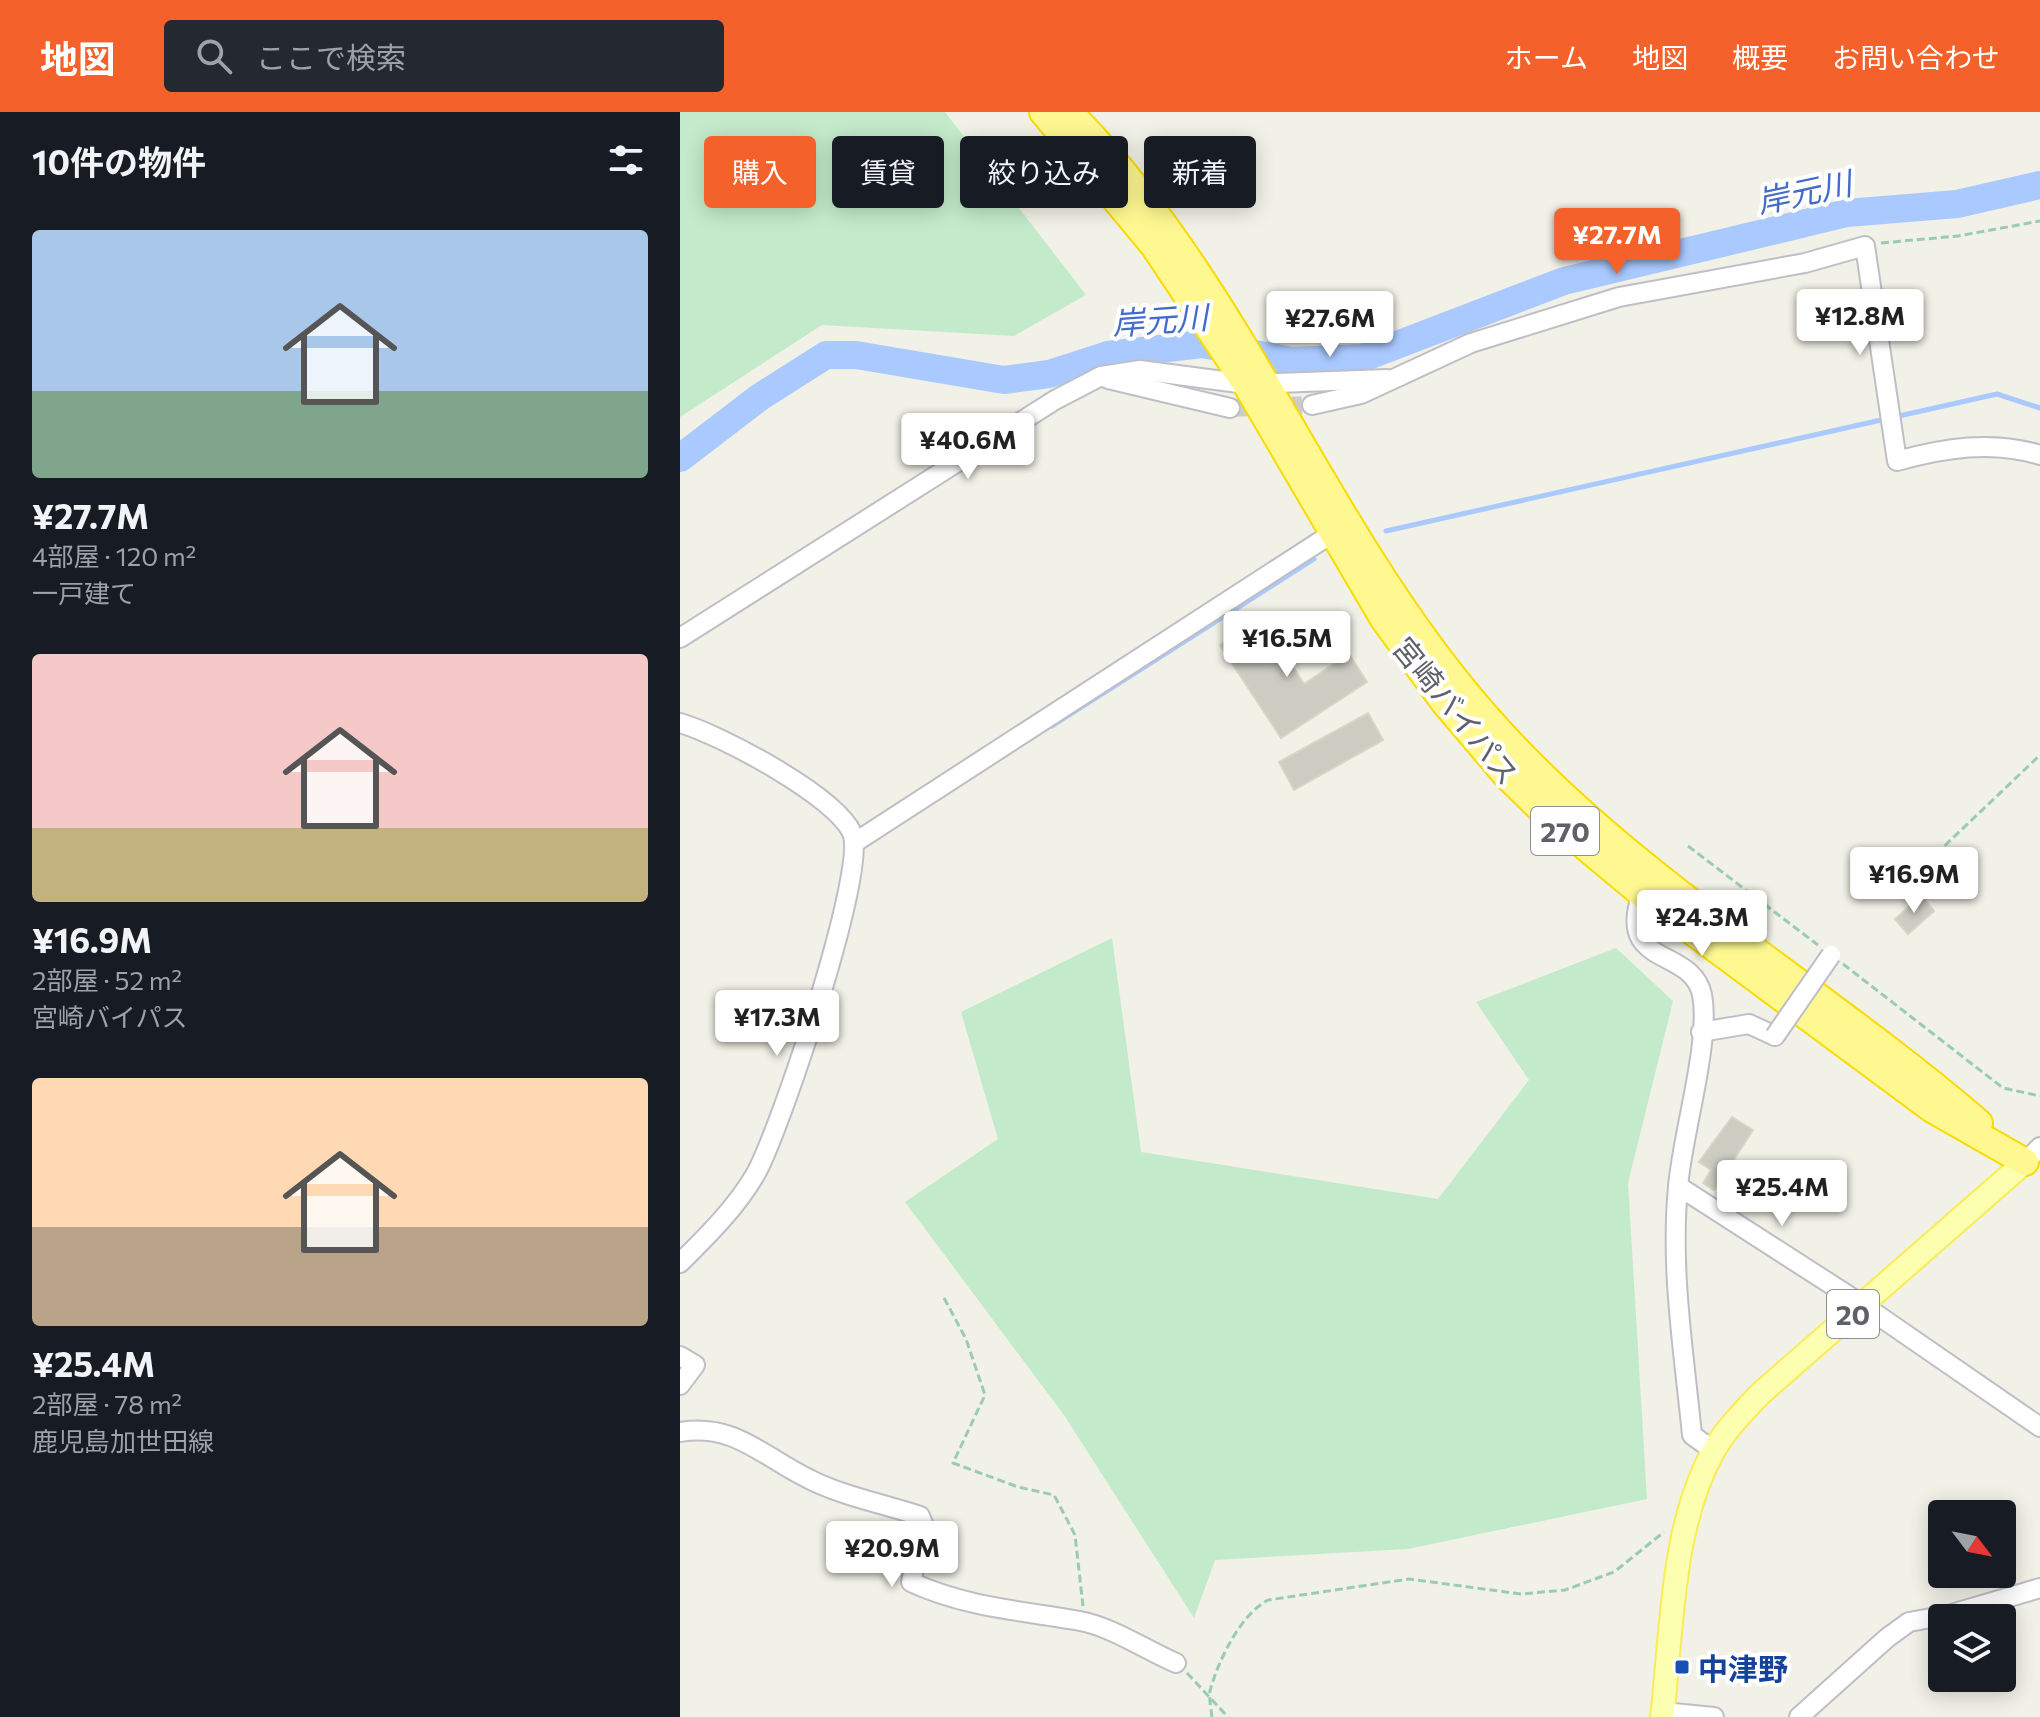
<!DOCTYPE html>
<html lang="ja">
<meta charset="utf-8">
<style>
body{margin:0;font-family:Commissioner,"Noto Sans JP",sans-serif;background:#242831;color:#f1f3f6;height:100vh;display:flex;flex-direction:column;font-size:30px;white-space:nowrap}
*{box-sizing:border-box;margin:0}
p{font-size:26px;color:#9ea1a6}
.icon{flex:none;width:44px;height:44px;fill:none;stroke:currentColor;stroke-width:2;stroke-linecap:round;stroke-linejoin:round}
.map{position:relative;flex:1;overflow:hidden}
.sheet{display:flex;flex-direction:column;background:#171b24;width:680px}
.sheet>*{flex:none}
.top-card{position:absolute;left:24px;top:24px;width:760px;height:72px;display:flex;gap:16px}
.needle{width:52px;rotate:122deg}
.fabs{position:absolute;left:1248px;top:1388px;display:grid;gap:16px}
.fabs a{display:grid;place-items:center;width:88px;height:88px;border-radius:8px;background:#171b24;box-shadow:0 4px 20px #0003;font-size:40px}
.price{position:absolute;translate:-50% -68px;padding:0 18px;border-radius:8px;background:#fff;color:#222;font-size:26px;line-height:52px;filter:drop-shadow(0 2px 4px #0008)}
.price::after{content:'';position:absolute;left:50%;top:48px;width:24px;height:18px;margin-left:-12px;background:inherit;clip-path:polygon(0 0,100% 0,50% 100%)}
.price.active{background:#f4612a;color:#fff}
ul{padding:0;list-style:none}
li{display:grid;align-content:center;gap:16px;height:424px;padding:0 32px}
li span{display:grid;place-items:center;height:248px;border-radius:8px;color:#555}
li>.icon{margin-inline-start:auto}
span .icon{width:144px;height:144px;fill:#fffc;stroke-width:1}
li b{font-size:34px}
h2{display:flex;justify-content:space-between;align-items:center;height:96px;padding:0 32px;font-size:34px}
.tag{padding:0 28px;border-radius:8px;background:#171b24;box-shadow:0 4px 20px #0003;font-size:28px;line-height:72px}
.tag.active{background:#f4612a;color:#fff}
header{display:flex;align-items:center;gap:48px;box-sizing:border-box;height:112px;padding:0 40px;background:#f4612a;color:#fff}
header strong{font-size:38px}
nav{display:flex;gap:44px;margin-inline-start:auto;font-size:28px}
.search{width:560px;height:72px;background:#242831;display:flex;align-items:center;gap:20px;box-sizing:border-box;padding:0 28px;border-radius:8px;color:#9ea1a6;font-size:30px}
main{display:flex;flex:1;min-height:0}
.map>svg:first-child{display:block}
</style>
<header>
<strong>地図</strong>
<div class="search"><svg class="icon" aria-label="search" viewBox="0 0 24 24"><circle cx="10" cy="10" r="6"/><path d="M15 15l6 6"/></svg>ここで検索</div>
<nav><a>ホーム</a><a>地図</a><a>概要</a><a>お問い合わせ</a></nav>
</header>
<main>
<section class="sheet">
<h2>10件の物件<svg class="icon" aria-label="filters" viewBox="0 0 24 24"><path d="M4 7h16M4 17h16"/><circle cx="9" cy="7" r="2"/><circle cx="15" cy="17" r="2"/></svg></h2>
<ul>
<li><span style="background:linear-gradient(#a9c7e8 65%,#7fa58c 0)"><svg class="icon" aria-label="home" viewBox="0 0 24 24"><path d="M3 11l9-7 9 7M6 9v11h12V9"/></svg></span><div><b>¥27.7M</b><p>4部屋 · 120 m²</p><p>一戸建て</p></div></li>
<li><span style="background:linear-gradient(#f6c9c9 70%,#c2b280 0)"><svg class="icon" aria-label="home" viewBox="0 0 24 24"><path d="M3 11l9-7 9 7M6 9v11h12V9"/></svg></span><div><b>¥16.9M</b><p>2部屋 · 52 m²</p><p>宮崎バイパス</p></div></li>
<li><span style="background:linear-gradient(#ffd9b3 60%,#b9a48a 0)"><svg class="icon" aria-label="home" viewBox="0 0 24 24"><path d="M3 11l9-7 9 7M6 9v11h12V9"/></svg></span><div><b>¥25.4M</b><p>2部屋 · 78 m²</p><p>鹿児島加世田線</p></div></li>
</ul>
</section>
<div class="map">
<svg width="1360" height="1605" viewBox="0 0 1360 1605">
<rect width="100%" height="100%" fill="#f1f1e7"/>
<g fill="#c3eaca">
<polygon points="0,0 265,0 406,183 334,224 142,213 0,305"/>
<polygon points="432,826 461,1040 758,1087 849,968 796,890 936,836 993,889 948,1071 967,1387 728,1437 535,1448 514,1506 384,1303 225,1090 318,1027 281,900"/>
</g>
<g fill="none" stroke-linecap="round" stroke-linejoin="round">
<g stroke="#aac9ff" stroke-width="5">
<polyline points="706,419 1317,282 1360,296"/>
<polyline points="372,614 634,447"/>
</g>
<polyline stroke="#aac9ff" stroke-width="28" points="0,346 80,285 146,243 176,243 324,268 369,262 428,243 522,232 612,249 683,246 884,169 1167,101 1277,92 1360,73"/>
</g>
<g fill="#cdccc3" stroke="#d7d5c5" stroke-width="2">
<polygon points="582,506 624,572 669,542 687,570 601,626 540,533"/>
<polygon points="688,601 703,628 614,678 599,650"/>
<polygon points="1241,784 1254,799 1228,822 1215,807"/>
<polygon points="1052,1005 1073,1018 1034,1078 1023,1071 1031,1058 1019,1050"/>
</g>
<g fill="none" stroke-linecap="round" stroke-linejoin="round">
<polyline stroke="#cccdc7" stroke-width="18" stroke-dasharray="18 9" stroke-linecap="butt" points="550,296 632,293"/>
<g stroke="#bebfc6" stroke-width="22">
<g id="minor">
<polyline points="428,267 550,296"/>
<path d="M632 293 681 282 791 231 939 185 1125 151 1185 134 1217 349C1264 336 1312 328 1360 343"/>
<polyline points="0,526 375,288 421,264 460,258 566,272 707,267"/>
<path d="M0 611C39 622 156 684 172 721 188 757 99 1022 75 1063 55 1097 27 1124 0 1151"/>
<polyline points="174,731 662,415"/>
<path d="M962 782C935 856 1013 835 1022 883 1031 930 1002 1023 998 1075 990 1158 1004 1241 1012 1323L1034 1339"/>
<polyline points="1021,920 1069,912 1095,924"/>
<polyline points="1345,1050 1360,1035"/>
<polyline points="998,1074 1183,1193 1360,1315"/>
<polyline points="0,1244 15,1253 0,1273"/>
<path d="M0 1320C55 1311 83 1345 129 1367 162 1384 204 1392 240 1404L244 1414 231 1470C284 1495 343 1499 400 1509 432 1515 466 1538 496 1551"/>
<polyline points="983,1600 1034,1605"/>
<polyline points="1119,1605 1207,1526 1229,1510 1268,1503 1360,1476"/>
</g>
</g>
<g stroke="#faec57" stroke-width="26">
<path id="major" d="M982 1605C992 1521 991 1415 1033 1340 1045 1318 1063 1300 1080 1282L1345 1050"/>
</g>
<g stroke="#f9db00" stroke-width="30">
<g id="highway">
<polyline points="363,0 474,134 566,272 703,506 764,590 826,663 865,701 962,782 1252,997 1345,1050"/>
<path d="M389 0C555 167 635 396 782 576 925 753 1128 864 1299 1011"/>
</g>
</g>
<g stroke="#9bccb2" stroke-width="3" stroke-dasharray="8 4" stroke-linecap="butt">
<polyline points="1201,131 1278,124 1360,109"/>
<polyline points="1008,734 1138,833"/>
<polyline points="1256,742 1360,643"/>
<polyline points="1163,852 1323,976 1360,984"/>
<polyline points="264,1186 286,1227 305,1283 273,1351 338,1375 374,1383 395,1423 403,1494"/>
<polyline points="507,1561 548,1605"/>
<path d="M532 1605C531 1597 529 1587 530 1579 538 1549 560 1503 588 1488L729 1467 841 1482 885 1478 934 1460 984 1420"/>
</g>
<use href="#minor" stroke="#fff" stroke-width="18"/>
<use href="#major" stroke="#fcffaf" stroke-width="22"/>
<use href="#highway" stroke="#fff891" stroke-width="26"/>
<g stroke="#bebfc6" stroke-width="22" stroke-linecap="butt">
<polyline id="minor-bridge" points="1095,924 1151,843"/>
</g>
<use href="#minor-bridge" stroke="#fff" stroke-width="18"/>
</g>
<rect fill="#1a4fb4" stroke="#fff" stroke-width="3" x="994" y="1547" width="16" height="16" rx="4"/>
<g text-anchor="middle" dominant-baseline="central" stroke-width="8" stroke-linejoin="round" paint-order="stroke">
<g fill="#fff" stroke="#8e9095" stroke-width="2">
<rect x="851" y="695" width="68" height="48" rx="6"/>
<rect x="1147" y="1178" width="52" height="48" rx="6"/>
</g>
<g font-size="28" font-weight="bold" fill="#5e6168">
<text x="885" y="719">270</text>
<text x="1173" y="1202">20</text>
</g>
<g font-size="30" fill="#5e6168" stroke="#fff">
<text transform="translate(777 598) rotate(51)">宮崎バイパス</text>
</g>
<g font-size="30" font-weight="bold" fill="#164399" stroke="#fff" text-anchor="start">
<text x="1018" y="1555">中津野</text>
</g>
<g font-size="32" font-style="italic" fill="#436bcc" stroke="#fff">
<text transform="translate(1124 79) rotate(-12)">岸元川</text>
<text transform="translate(480 207) rotate(-4)">岸元川</text>
</g>
</g>
</svg>
<div class="fabs">
<a><svg class="needle" viewBox="-14 -14 28 28"><path d="M0-13l5 13h-10z" fill="#e53935"/><path d="M0 13l5-13h-10z" fill="#9ea1a6"/></svg></a>
<a><svg class="icon" aria-label="layers" viewBox="0 0 24 24"><path d="M12 4l9 5-9 5-9-5zM3 14l9 5 9-5"/></svg></a>
</div>
<b class="price active" style="left:937px;top:164px">¥27.7M</b>
<b class="price" style="left:1180px;top:245px">¥12.8M</b>
<b class="price" style="left:650px;top:247px">¥27.6M</b>
<b class="price" style="left:288px;top:369px">¥40.6M</b>
<b class="price" style="left:607px;top:567px">¥16.5M</b>
<b class="price" style="left:1234px;top:803px">¥16.9M</b>
<b class="price" style="left:1022px;top:846px">¥24.3M</b>
<b class="price" style="left:97px;top:946px">¥17.3M</b>
<b class="price" style="left:1102px;top:1116px">¥25.4M</b>
<b class="price" style="left:212px;top:1477px">¥20.9M</b>
<div class="top-card">
<a class="tag active">購入</a>
<a class="tag">賃貸</a>
<a class="tag">絞り込み</a>
<a class="tag">新着</a>
</div>
</div>
</main>
